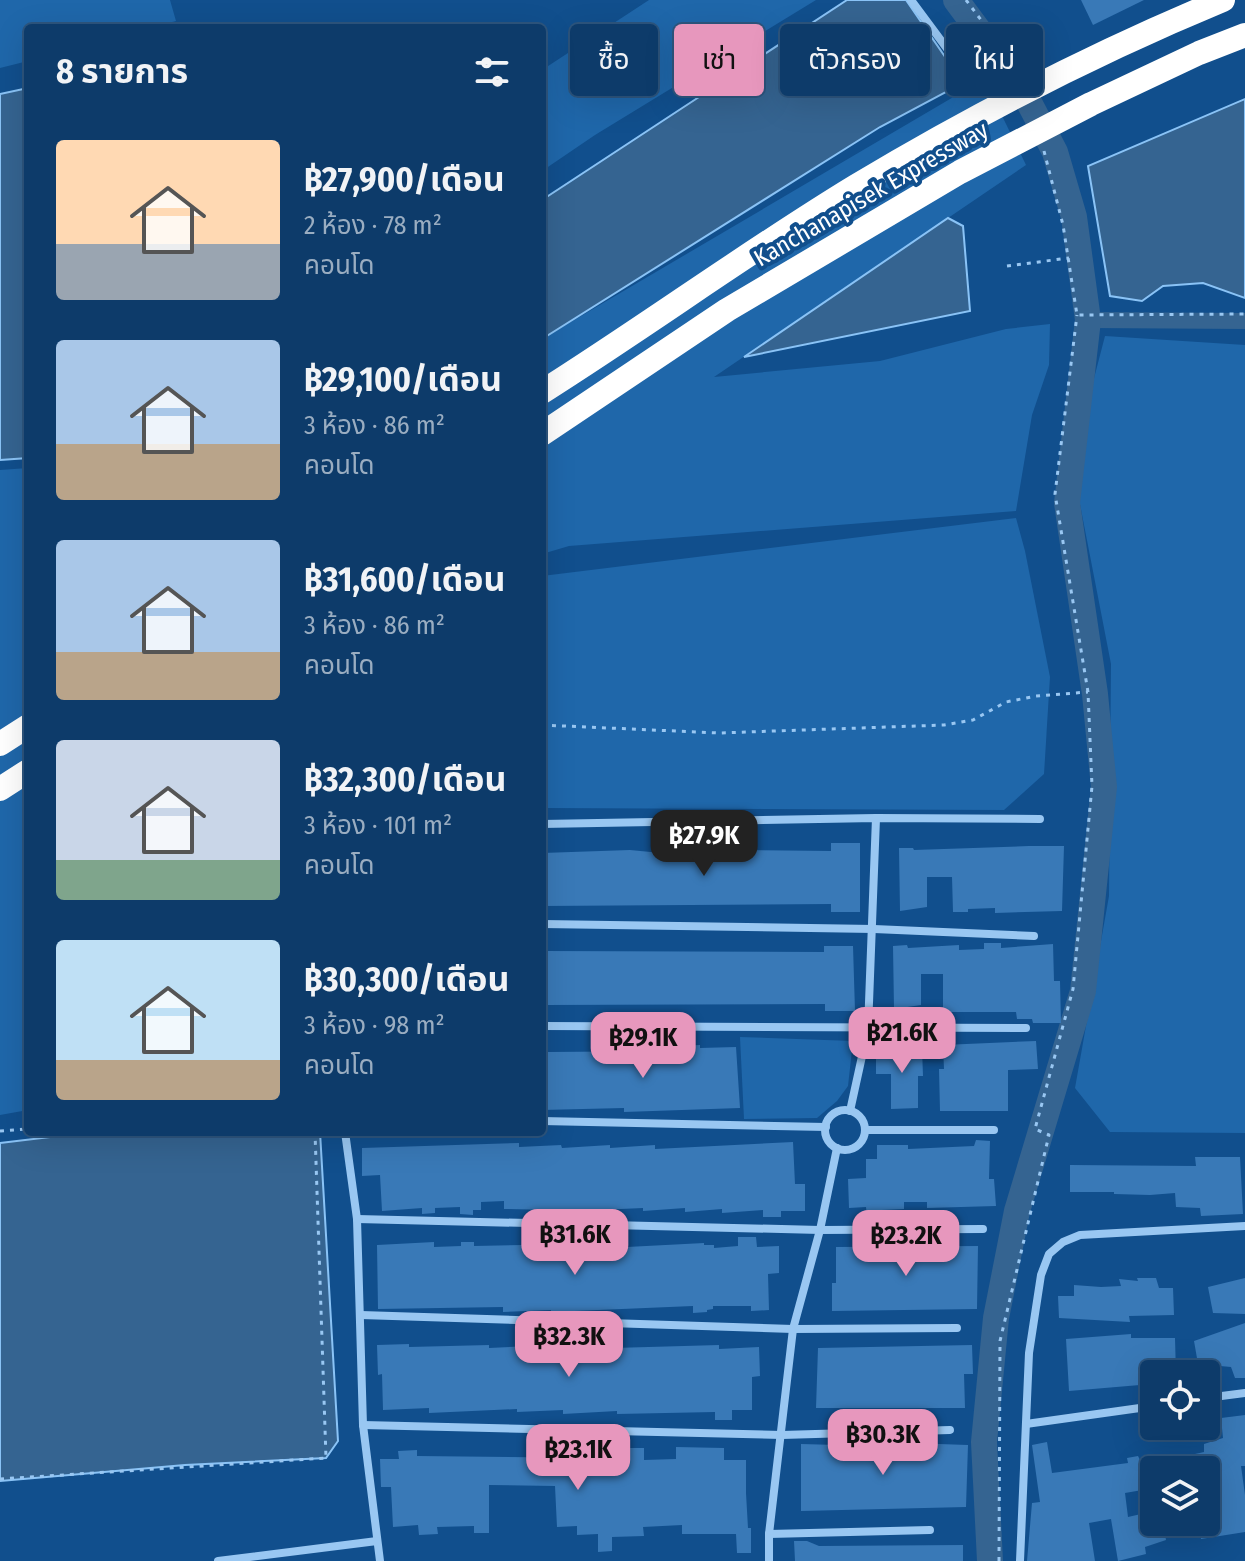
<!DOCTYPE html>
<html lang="th">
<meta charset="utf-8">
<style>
body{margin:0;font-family:"Fira Sans Condensed","Noto Sans Thai",sans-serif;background:#1b4672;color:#f1f3f6;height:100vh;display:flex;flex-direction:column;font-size:30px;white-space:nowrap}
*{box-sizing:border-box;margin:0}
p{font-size:26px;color:#9aadc1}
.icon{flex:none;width:44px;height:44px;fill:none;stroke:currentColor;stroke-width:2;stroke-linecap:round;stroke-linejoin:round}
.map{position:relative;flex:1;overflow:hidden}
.sheet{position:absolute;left:24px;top:24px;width:522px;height:1112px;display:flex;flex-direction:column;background:#0d3b6a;border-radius:8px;box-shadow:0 8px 32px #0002,0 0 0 2px #2d557e}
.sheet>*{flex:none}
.hud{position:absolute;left:570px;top:24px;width:554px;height:72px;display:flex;gap:16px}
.controls{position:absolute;left:1140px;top:1360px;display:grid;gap:16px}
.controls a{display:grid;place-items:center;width:80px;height:80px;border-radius:8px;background:#0d3b6a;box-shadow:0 8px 32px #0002,0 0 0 2px #2d557e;font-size:40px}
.price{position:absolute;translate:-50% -68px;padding:0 18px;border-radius:16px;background:#e797bd;color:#111;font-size:26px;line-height:52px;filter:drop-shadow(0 2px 4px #0008)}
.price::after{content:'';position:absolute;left:50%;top:48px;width:24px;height:18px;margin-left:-12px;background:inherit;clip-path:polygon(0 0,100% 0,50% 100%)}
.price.selected{background:#222;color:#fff}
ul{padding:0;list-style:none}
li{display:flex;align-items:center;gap:24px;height:200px;padding:0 32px}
li span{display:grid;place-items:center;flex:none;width:224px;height:160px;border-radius:8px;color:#555}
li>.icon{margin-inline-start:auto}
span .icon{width:96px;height:96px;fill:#fffc;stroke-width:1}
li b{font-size:34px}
h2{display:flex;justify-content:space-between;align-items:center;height:96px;padding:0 32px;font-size:34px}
.pill{padding:0 28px;border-radius:8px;background:#0d3b6a;box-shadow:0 8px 32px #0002,0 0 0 2px #2d557e;font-size:28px;line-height:72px}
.pill.selected{background:#e797bd;color:#111}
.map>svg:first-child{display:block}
</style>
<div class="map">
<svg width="1245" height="1561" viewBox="0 0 1245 1561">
<rect width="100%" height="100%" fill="#114f8d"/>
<g fill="#1f67aa">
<polygon points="0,0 170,0 176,21 149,28 28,28 28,61 0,68"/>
<polygon points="649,0 816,0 595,135 542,171 542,70"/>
<polygon points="984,79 1026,165 714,377 880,361 1006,329 1050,324 1049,365 1032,415 1016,511 569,546 542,554 542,339"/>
<polygon points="1105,336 1245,345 1245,1133 1110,1132 1075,1088 1109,896 1111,664 1072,463"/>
<polygon points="28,468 28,1110 0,1115 0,470"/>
<polygon points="1016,518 1025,551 1050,677 1044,774 1004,810 542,808 542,576"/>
<polygon points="740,1037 853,1041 848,1086 837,1101 817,1118 744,1119"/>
</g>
<g fill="#356491" stroke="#8ac3f6" stroke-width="2">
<polygon points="847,0 906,0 963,83 880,127 542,339 542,200"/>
<polygon points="28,88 28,458 0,460 0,94"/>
<polygon points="1245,99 1245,298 1203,283 1163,286 1142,301 1110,296 1088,166"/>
<polygon points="948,218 963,226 970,311 744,357"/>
<polygon points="92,1132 320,1132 338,1441 326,1458 185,1465 0,1481 0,1143"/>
</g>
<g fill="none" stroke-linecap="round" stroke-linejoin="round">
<polyline stroke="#356491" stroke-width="16" points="1088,320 1245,321"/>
<polyline stroke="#356491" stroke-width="26" points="956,0 1022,89 1055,152 1074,217 1088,320 1067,503 1095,694 1104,787 1083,991 1017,1211 996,1318 984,1442 990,1561"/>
</g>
<g fill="#3979b7">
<polygon points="1081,0 1144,0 1093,25"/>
<polygon points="831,843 860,843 860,912 831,912 831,904 542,906 542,853 630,850 661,853 727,850 831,851"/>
<polygon points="1029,846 1064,846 1062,911 995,913 995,908 968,909 968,912 953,912 952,877 927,877 927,907 900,911 899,848 913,848 914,850"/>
<polygon points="984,943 1001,943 1001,948 1053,944 1054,981 1060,981 1061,1023 1033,1023 1032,1019 1017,1019 1016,1012 943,1012 943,974 921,974 921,1005 894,1009 893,946 907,945 908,948 959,945 959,950 984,949"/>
<polygon points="824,946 853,946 855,1011 825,1011 825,1004 544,1005 543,951 824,952"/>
<polygon points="1036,1041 1038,1069 1008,1070 1008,1111 940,1111 939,1069 944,1069 943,1045"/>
<polygon points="700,1045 700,1048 736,1047 740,1108 624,1112 624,1108 542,1110 542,1080 548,1080 548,1052 673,1051 673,1046"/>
<polygon points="922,1048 923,1076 918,1076 918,1108 891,1109 891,1074 876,1074 876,1053 891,1053 890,1049"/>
<polygon points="976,1140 990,1141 989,1179 994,1179 996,1206 927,1208 927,1202 904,1202 904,1209 882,1210 882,1216 867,1217 866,1207 849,1208 848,1179 866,1178 866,1159 877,1159 877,1145 908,1145 908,1149 974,1146"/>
<polygon points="793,1142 795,1184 805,1184 805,1211 781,1211 781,1217 763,1217 763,1210 722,1213 722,1209 685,1212 685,1208 643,1211 643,1208 554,1212 554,1210 504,1209 504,1201 481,1202 481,1210 473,1210 473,1215 460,1214 460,1207 435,1208 435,1213 422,1214 422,1208 382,1211 380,1175 362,1176 362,1148 519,1143 519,1147 561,1145 562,1148 610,1145 610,1148 655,1145 655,1149"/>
<polygon points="1195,1157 1240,1157 1243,1214 1201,1216 1200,1208 1176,1207 1175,1193 1150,1195 1114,1194 1114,1192 1070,1192 1070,1165 1196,1166"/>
<polygon points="738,1237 756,1237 757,1247 779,1246 779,1273 768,1274 769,1310 751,1311 751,1306 713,1306 713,1309 707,1310 707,1312 693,1313 693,1306 551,1312 551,1310 503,1312 503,1307 378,1309 377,1245 434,1242 434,1247 461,1246 461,1242 474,1242 474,1246 580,1244 580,1247 627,1244 627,1247 704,1243 704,1245 714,1245 714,1248 738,1246"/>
<polygon points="978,1246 977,1309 832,1311 832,1283 836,1283 836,1247"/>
<polygon points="1137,1278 1156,1278 1159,1288 1173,1288 1174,1315 1129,1316 1130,1322 1059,1318 1058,1296 1074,1296 1074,1285 1101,1287 1121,1286 1119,1279 1138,1281"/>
<polygon points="1245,1278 1245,1314 1213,1313 1208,1287"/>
<polygon points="1245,1323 1245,1378 1235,1378 1231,1367 1198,1364 1194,1341"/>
<polygon points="1131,1334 1131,1338 1175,1338 1176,1374 1154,1374 1154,1389 1141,1389 1140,1385 1069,1391 1066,1339"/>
<polygon points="409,1344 409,1347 489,1345 489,1348 532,1346 532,1349 578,1347 578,1349 719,1345 719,1349 759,1347 760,1376 752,1377 752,1410 732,1410 732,1420 715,1420 715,1412 617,1414 617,1411 563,1414 563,1410 517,1412 517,1409 429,1413 429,1408 383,1410 382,1374 378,1375 377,1345"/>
<polygon points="972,1345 973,1374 964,1374 965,1408 816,1408 818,1348"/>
<polygon points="1245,1415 1245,1466 1241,1466 1245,1495 1245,1532 1201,1539 1199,1522 1206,1522 1206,1470 1197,1470 1195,1454 1204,1452 1204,1444 1223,1438 1221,1418"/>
<polygon points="1047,1442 1052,1473 1128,1463 1127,1458 1138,1456 1141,1462 1154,1461 1154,1488 1125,1493 1128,1517 1154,1511 1154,1522 1163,1522 1166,1540 1145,1547 1146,1554 1118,1561 1111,1519 1089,1523 1095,1561 1027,1561 1032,1503 1040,1502 1032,1445"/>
<polygon points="910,1443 968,1445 966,1507 801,1511 801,1444 910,1447"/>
<polygon points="676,1447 724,1448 724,1460 746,1460 746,1493 748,1528 751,1528 751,1553 737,1553 736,1534 682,1534 682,1525 643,1527 644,1536 612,1537 612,1551 598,1552 598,1534 577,1535 577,1526 557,1527 555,1486 489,1485 489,1533 474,1533 474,1526 437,1527 438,1534 419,1535 418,1525 393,1527 391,1487 381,1487 380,1459 399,1459 398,1451 417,1450 417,1456 594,1458 593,1461 625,1460 625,1448 644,1448 644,1460 676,1459"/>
<polygon points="794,1541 807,1541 819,1546 963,1545 963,1561 795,1561"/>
</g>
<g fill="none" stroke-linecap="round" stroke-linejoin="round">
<g stroke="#99c7f2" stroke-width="3" stroke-dasharray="4 6" stroke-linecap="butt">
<polyline points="966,0 1021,73"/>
<polyline points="1044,151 1063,225 1077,315 1245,314"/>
<polyline points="1007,266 1069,258"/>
<polyline points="542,725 719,733 944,725 973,720 1006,702 1036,696 1088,692"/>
<polyline points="0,1131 28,1129"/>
<polyline points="0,1479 326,1458 315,1132"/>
<polyline points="999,1561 1000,1341 1049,1135 1035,1129 1073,989 1092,786 1088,692 1055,494 1077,315"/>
</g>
<g stroke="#99c7f2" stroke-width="8">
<polyline points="911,0 957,62 972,69 981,88 990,90 996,103"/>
<polyline points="542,824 876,818 1040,819"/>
<polyline points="542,924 874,929 1034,936"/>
<polyline points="542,1026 1026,1028"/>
<circle cx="845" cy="1130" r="20"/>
<polyline points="850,1111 868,1029 876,818"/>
<polyline points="542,1121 826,1127"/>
<polyline points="865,1130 994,1130"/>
<polyline points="345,1132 357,1219 363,1425 380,1561"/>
<polyline points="357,1219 820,1230 983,1229"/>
<polyline points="361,1315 793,1329 957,1328"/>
<polyline points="1206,1398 1245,1393"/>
<polyline points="1026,1424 1154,1406"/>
<polyline points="363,1425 782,1435 950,1430"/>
<polyline points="769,1534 930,1530"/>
<polyline points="218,1561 377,1541"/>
<polyline points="769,1561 769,1534 793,1329 820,1230 837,1148"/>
<polyline points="1020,1561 1029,1353 1041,1275 1049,1254 1063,1242 1080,1235 1245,1226"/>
</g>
<g stroke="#fff" stroke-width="24">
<polyline points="0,744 28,726"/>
<polyline points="0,789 28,771"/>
</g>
<g stroke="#fff" stroke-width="24">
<path d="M542 392C648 325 749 251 856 186 973 116 1097 52 1223 0"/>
<polyline points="542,434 727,310 960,172 1091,104 1199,53 1245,35"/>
</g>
</g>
<g text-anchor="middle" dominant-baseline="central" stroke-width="8" stroke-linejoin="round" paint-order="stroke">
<g font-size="24" fill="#fff" stroke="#114f8d">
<text transform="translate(871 194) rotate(-30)">Kanchanapisek Expressway</text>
</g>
</g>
</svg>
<div class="controls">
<a><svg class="icon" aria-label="locate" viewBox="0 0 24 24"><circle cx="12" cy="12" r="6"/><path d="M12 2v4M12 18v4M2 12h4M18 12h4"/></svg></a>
<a><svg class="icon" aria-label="layers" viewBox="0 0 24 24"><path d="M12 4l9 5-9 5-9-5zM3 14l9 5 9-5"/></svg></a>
</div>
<b class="price selected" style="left:704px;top:878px">฿27.9K</b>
<b class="price" style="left:902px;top:1075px">฿21.6K</b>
<b class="price" style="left:643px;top:1080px">฿29.1K</b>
<b class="price" style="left:575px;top:1277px">฿31.6K</b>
<b class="price" style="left:906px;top:1278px">฿23.2K</b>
<b class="price" style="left:569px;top:1379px">฿32.3K</b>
<b class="price" style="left:883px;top:1477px">฿30.3K</b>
<b class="price" style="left:578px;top:1492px">฿23.1K</b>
<div class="hud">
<a class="pill">ซื้อ</a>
<a class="pill selected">เช่า</a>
<a class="pill">ตัวกรอง</a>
<a class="pill">ใหม่</a>
</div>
<section class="sheet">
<h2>8 รายการ<svg class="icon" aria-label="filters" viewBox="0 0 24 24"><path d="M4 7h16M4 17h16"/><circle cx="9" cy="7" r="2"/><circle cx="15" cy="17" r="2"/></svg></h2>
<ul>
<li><span style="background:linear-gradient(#ffd9b3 65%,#9aa5b1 0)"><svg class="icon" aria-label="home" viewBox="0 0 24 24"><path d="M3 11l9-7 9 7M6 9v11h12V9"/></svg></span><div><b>฿27,900/เดือน</b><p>2 ห้อง · 78 m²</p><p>คอนโด</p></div></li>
<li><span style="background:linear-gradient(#a9c7e8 65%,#b9a48a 0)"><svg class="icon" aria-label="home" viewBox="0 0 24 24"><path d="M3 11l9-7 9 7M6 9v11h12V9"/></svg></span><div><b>฿29,100/เดือน</b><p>3 ห้อง · 86 m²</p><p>คอนโด</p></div></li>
<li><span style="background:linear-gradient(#a9c7e8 70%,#b9a48a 0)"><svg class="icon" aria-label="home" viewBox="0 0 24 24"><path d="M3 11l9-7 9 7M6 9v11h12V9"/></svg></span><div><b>฿31,600/เดือน</b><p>3 ห้อง · 86 m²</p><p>คอนโด</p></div></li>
<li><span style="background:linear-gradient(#c9d6e8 75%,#7fa58c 0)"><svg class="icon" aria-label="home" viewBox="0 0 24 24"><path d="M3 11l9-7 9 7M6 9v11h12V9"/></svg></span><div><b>฿32,300/เดือน</b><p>3 ห้อง · 101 m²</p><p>คอนโด</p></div></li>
<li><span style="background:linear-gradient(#bfe0f5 75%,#b9a48a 0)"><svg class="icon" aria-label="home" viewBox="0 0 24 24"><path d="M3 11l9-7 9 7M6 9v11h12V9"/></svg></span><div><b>฿30,300/เดือน</b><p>3 ห้อง · 98 m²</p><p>คอนโด</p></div></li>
</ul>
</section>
</div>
